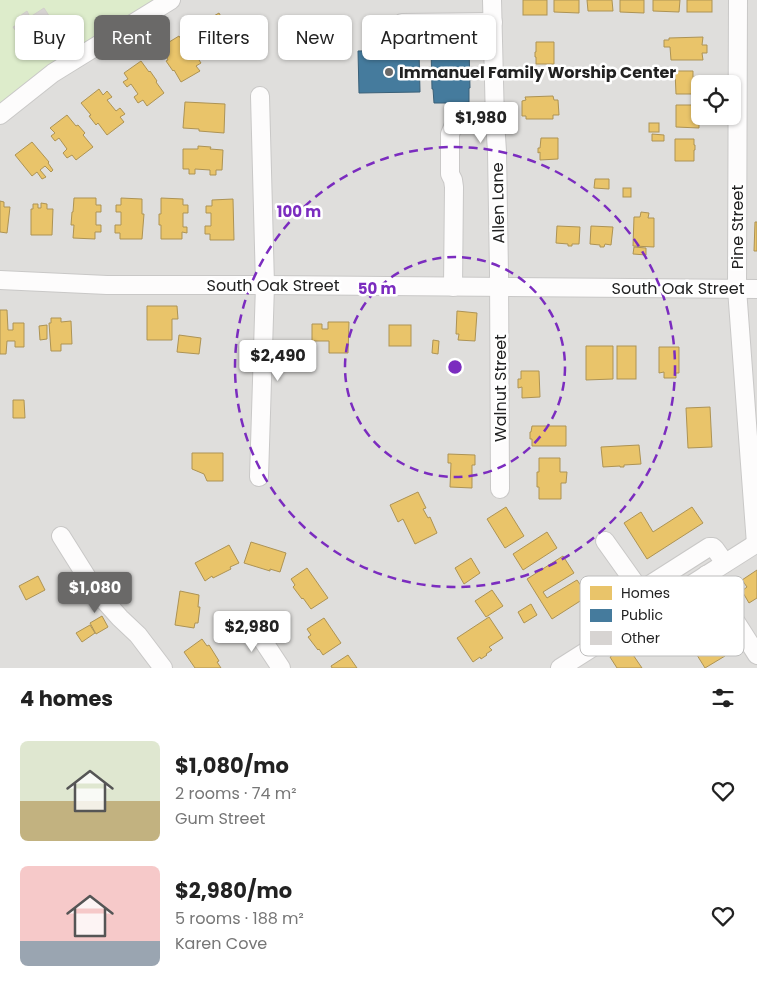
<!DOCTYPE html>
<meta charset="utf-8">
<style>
body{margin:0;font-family:Poppins,sans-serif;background:#f6f6f6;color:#222;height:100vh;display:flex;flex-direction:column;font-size:19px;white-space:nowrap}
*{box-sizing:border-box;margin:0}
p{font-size:16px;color:#767676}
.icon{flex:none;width:28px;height:28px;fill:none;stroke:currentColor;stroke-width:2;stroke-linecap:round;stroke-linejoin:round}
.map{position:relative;height:668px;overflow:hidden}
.details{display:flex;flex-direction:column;background:#fff;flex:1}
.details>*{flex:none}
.hud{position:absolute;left:15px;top:15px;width:500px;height:45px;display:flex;gap:10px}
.tools{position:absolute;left:691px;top:75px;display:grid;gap:10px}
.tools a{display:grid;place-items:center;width:50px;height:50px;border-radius:8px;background:#fff;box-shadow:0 1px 4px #0004;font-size:25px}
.price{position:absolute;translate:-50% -42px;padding:0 11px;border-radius:5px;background:#fff;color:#222;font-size:16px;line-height:32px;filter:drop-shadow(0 1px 2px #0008)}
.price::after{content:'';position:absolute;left:50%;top:30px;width:15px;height:11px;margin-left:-8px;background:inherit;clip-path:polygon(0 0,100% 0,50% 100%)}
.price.on{background:#6a6968;color:#fff}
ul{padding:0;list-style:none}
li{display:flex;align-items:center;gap:15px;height:125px;padding:0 20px}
li span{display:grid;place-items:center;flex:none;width:140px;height:100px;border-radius:8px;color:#555}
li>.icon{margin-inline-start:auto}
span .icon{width:60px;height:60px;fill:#fffc;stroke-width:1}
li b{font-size:21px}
h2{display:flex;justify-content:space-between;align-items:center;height:60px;padding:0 20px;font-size:21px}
.pill{padding:0 18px;border-radius:8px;background:#fff;box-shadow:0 1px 4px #0004;font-size:18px;line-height:45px}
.pill.on{background:#6a6968;color:#fff}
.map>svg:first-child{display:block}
</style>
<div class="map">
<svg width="757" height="668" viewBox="0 0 757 668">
<rect width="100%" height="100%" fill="#f0eeeb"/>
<path fill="#dfdedc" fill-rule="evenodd" d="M171 0H757V668H0V115ZM700 84H732V116H700Z"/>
<polygon fill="#ddeccb" points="0,0 171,0 0,115"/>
<g fill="#e9c46a" stroke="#ad9354">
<rect x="523" y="0" width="24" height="15"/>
<polygon points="554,0 579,0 579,13 554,12"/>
<polygon points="587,0 612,0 613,11 588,11"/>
<polygon points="620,0 644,0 644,13 620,12"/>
<polygon points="653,0 680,0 679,12 653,11"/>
<rect x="687" y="0" width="25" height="12"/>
<polygon points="219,13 237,45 218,56 200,24"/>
<polygon points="179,36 183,42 187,39 191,45 186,48 193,59 197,57 201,63 196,66 200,71 181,82 174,70 173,71 166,61 168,60 161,47"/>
<polygon points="703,37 702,45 707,45 707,53 702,53 703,60 671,60 670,47 664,47 664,40 669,40 669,38"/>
<polygon points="536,42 554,42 554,64 536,64 536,57 535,57 535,52 536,52"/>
<polygon points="141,61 149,72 150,71 157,81 156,82 164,93 147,106 143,100 138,103 134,97 138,94 131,84 127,87 123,82 128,79 124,73"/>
<polygon points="675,71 693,71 693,78 695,77 695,82 693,82 694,94 676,94"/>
<polygon points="99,89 103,95 107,91 112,97 107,100 116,111 120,108 125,114 120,117 124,122 107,135 98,123 96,125 89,116 91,115 81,103"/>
<polygon points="553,96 554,100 558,100 559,115 553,115 553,119 526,119 526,116 522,116 522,101 526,100 525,97"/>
<polygon points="185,102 225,104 224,133 199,131 199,129 183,128"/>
<polygon points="676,105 699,105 699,128 676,127"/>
<polygon points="67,115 76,126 78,125 85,133 83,135 93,147 76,160 72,155 67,158 63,153 67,149 59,138 55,141 51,136 55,133 50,128"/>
<rect x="649" y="123" width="10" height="9"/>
<polygon points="652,134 664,135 664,141 652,141"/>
<polygon points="541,138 558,138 558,159 540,160 540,152 538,153 538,148 540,148"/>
<polygon points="675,139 694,139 694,145 695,145 695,150 694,150 694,161 675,161"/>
<polygon points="32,142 49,162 48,163 53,170 51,172 45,166 40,170 46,177 42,179 37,172 32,176 15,155"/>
<polygon points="198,146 211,147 210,149 223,150 222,170 216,170 216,175 210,175 210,170 195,169 195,174 189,174 189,169 183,169 183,149 198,149"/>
<polygon points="595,179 609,179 609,189 594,188"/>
<rect x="623" y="188" width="8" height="9"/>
<polygon points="74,198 96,198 96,205 101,205 101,212 96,212 96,225 101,225 101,232 95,232 95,239 73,238 74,225 71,225 72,212 73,212"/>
<polygon points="121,198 142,199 142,214 144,214 142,239 120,239 120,233 115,233 115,225 121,225 121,212 116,212 116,205 121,205"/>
<polygon points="161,198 183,199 183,205 188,205 188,213 183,213 183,227 187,227 187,233 182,232 182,239 161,239 161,225 159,225 159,214 161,214"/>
<polygon points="233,199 234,240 210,240 210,234 205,234 205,226 211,226 211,213 206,213 206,206 212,206 212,200"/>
<polygon points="0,201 4,202 4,207 10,207 7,233 0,232"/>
<polygon points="41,203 47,204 47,209 53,209 52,235 31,235 31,209 33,209 33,204 38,204 38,208 41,208"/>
<polygon points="641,212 649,213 648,218 654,218 654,247 633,246 634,217 640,217"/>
<polygon points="755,222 757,222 757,251 754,251"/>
<polygon points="557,226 580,227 579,244 572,244 572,246 568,246 568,244 556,243"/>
<polygon points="591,226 613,227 611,245 605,244 604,247 600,247 600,245 590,244"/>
<polygon points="634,247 646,248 646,255 633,254"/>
<polygon points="147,306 177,306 178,319 172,319 172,340 147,340"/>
<polygon points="0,310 7,310 8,330 13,330 13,323 24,323 24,347 15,347 15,341 7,341 6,354 0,354"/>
<polygon points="457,311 477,313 475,341 458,340 459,334 456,334"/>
<polygon points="51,318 61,318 61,322 71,321 72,344 61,344 61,351 51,351 49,323 51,323"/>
<polygon points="328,322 349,322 348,353 329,353 329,341 312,341 312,324 322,324 322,329 328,329"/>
<polygon points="47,325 47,339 40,340 39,326"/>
<rect x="389" y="325" width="22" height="21"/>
<polygon points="179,335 201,338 199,354 177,352"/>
<polygon points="433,340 439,341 438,354 432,353"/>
<polygon points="586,346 613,346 613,379 586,380"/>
<rect x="617" y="346" width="19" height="33"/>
<polygon points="659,347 679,347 679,373 676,373 676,378 664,378 664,372 659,373"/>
<polygon points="521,371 539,371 540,397 522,398 522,387 518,388 518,379 521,379"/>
<polygon points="13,400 24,400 25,418 13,418"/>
<polygon points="710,407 712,447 688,448 686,408"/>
<polygon points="532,426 566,426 566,446 532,446 532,439 530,439 530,432 531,432"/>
<polygon points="639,445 641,464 624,465 624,467 620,467 620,466 603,467 601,447"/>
<polygon points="192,453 223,453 223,481 207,481 204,474 192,469"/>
<polygon points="448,454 475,455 475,465 472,465 472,488 450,487 451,463 448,463"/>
<polygon points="539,458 560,458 560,472 567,472 566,483 561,483 561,499 539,499 539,487 537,487 537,472 539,472"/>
<polygon points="418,492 426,508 423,509 428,518 430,517 437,533 415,544 403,519 398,522 390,505"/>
<polygon points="506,507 524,536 505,548 487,519"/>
<polygon points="692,507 703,523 647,559 624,523 641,512 653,532"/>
<polygon points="547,532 557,548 523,570 513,554"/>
<polygon points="251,542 286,553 280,572 270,569 270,571 244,563"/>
<polygon points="229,545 239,563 230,567 231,569 213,578 212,576 205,581 195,563"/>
<polygon points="563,556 574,573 543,592 547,598 577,580 588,596 552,619 527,579"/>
<polygon points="471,558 480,573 464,584 455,568"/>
<polygon points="307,568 328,598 311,609 303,598 302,599 293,587 295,585 291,579"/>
<polygon points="757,570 757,598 749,603 742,591 747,587 742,580"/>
<polygon points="38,576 45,590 26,600 19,586"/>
<polygon points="492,590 503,606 486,617 475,601"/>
<polygon points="180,591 199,595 198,607 200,607 198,623 195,623 194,628 175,625"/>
<polygon points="531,604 537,615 524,623 518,612"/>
<polygon points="102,616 108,627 96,634 90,623"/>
<polygon points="489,617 503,638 489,647 492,650 486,654 487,655 481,659 480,657 473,662 457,638"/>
<polygon points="324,618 341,643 323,655 319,649 318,650 308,637 311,635 307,629"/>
<polygon points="90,625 95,633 82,642 76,633"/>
<polygon points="715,632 724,646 720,648 725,656 705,668 692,647"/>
<polygon points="202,639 207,646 209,645 219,661 217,662 221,668 195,668 184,652"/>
<polygon points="627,646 642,668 617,668 610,657"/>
<polygon points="348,655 357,668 332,668 331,666"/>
</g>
<g fill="#457b9d" stroke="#3a6078">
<polygon points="469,47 470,88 469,88 469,102 457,103 457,116 446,116 446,103 434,103 433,89 432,89 431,48"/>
<polygon points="419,50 420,92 359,93 358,51"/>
</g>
<polygon fill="#d7d4d2" stroke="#d3d0cc" points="44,8 53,22 39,32 42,36 33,41 30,36 23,41 13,27 20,23 17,18 27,11 30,17"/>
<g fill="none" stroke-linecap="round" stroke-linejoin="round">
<g stroke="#c9c8c7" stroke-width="20">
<g id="minor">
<polyline points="492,0 495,122 497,151 499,273 500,489"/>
<polyline points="738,0 737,289 756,544"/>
<polyline points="402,23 493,22"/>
<polyline points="0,115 53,73 171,0"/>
<polyline points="0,280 107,285 265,285 757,289"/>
<polyline points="453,287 454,187 453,180 450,174 450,134 453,127 459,124 495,122"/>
<polyline points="259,477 265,285 260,96"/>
<polyline points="61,536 88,579 103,599 120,618 138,635 163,668"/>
<polyline points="605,541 647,600"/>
<polyline points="706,575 757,655"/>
<polyline points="640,591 709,547 713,547 715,549 725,563"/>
<polyline points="250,621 281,668"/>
<polyline points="560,668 757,543"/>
</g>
</g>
<use href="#minor" stroke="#fdfcfc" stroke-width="18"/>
</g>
<g fill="none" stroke="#7b2cbf" stroke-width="2.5" stroke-dasharray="9 6">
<circle cx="455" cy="367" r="110"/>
<circle cx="455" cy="367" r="220"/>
</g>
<circle fill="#6a6968" stroke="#fff" stroke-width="2" cx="389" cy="72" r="5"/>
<g text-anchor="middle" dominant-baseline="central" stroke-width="5" stroke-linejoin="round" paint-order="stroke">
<g font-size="16" font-weight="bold" fill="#222" stroke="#fff" text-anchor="start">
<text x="399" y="72">Immanuel Family Worship Center</text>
</g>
<g font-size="16" fill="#222" stroke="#fff">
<text transform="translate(498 203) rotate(-91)">Allen Lane</text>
<text transform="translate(737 227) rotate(-90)">Pine Street</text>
<text x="273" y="285">South Oak Street</text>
<text x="678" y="288">South Oak Street</text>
<text transform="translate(500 388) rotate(-90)">Walnut Street</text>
</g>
</g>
<rect x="580" y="576" width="164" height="80" rx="8" fill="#fff" stroke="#bdbdbd" stroke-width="1"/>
<rect x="590" y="586" width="22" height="14" fill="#e9c46a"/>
<rect x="590" y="609" width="22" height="13" fill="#457b9d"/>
<rect x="590" y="631" width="22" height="14" fill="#d7d4d2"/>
<g font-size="14" fill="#222">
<text x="621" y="598">Homes</text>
<text x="621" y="620">Public</text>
<text x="621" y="643">Other</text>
</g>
<circle cx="455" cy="367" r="8" fill="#7b2cbf" stroke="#fff" stroke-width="2.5"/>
<g font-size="15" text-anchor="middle" font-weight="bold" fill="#7b2cbf" stroke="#fff" stroke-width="5" stroke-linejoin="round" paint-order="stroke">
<text x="299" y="217">100 m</text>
<text x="377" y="294">50 m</text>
</g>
</svg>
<div class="tools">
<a><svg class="icon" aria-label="locate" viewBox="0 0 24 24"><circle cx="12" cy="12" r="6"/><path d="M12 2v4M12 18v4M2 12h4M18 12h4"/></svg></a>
</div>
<b class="price" style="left:481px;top:144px">$1,980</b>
<b class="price" style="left:278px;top:382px">$2,490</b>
<b class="price on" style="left:95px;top:614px">$1,080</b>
<b class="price" style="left:252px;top:653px">$2,980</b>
<div class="hud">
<a class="pill">Buy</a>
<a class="pill on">Rent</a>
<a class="pill">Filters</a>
<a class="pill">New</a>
<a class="pill">Apartment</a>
</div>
</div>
<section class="details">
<h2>4 homes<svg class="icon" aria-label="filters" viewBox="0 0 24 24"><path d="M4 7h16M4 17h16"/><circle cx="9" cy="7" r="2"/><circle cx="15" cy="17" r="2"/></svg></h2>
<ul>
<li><span style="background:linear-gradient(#dfe7d0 60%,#c2b280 0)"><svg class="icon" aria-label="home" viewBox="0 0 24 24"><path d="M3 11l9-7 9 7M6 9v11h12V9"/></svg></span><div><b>$1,080/mo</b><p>2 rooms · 74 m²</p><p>Gum Street</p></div><svg class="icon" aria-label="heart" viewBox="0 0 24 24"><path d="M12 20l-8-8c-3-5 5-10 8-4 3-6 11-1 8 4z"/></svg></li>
<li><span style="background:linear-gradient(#f6c9c9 75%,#9aa5b1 0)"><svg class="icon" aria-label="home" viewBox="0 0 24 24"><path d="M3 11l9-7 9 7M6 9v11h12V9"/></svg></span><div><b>$2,980/mo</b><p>5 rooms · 188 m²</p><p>Karen Cove</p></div><svg class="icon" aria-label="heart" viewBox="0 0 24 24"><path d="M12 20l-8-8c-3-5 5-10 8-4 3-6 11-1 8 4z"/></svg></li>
</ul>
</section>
